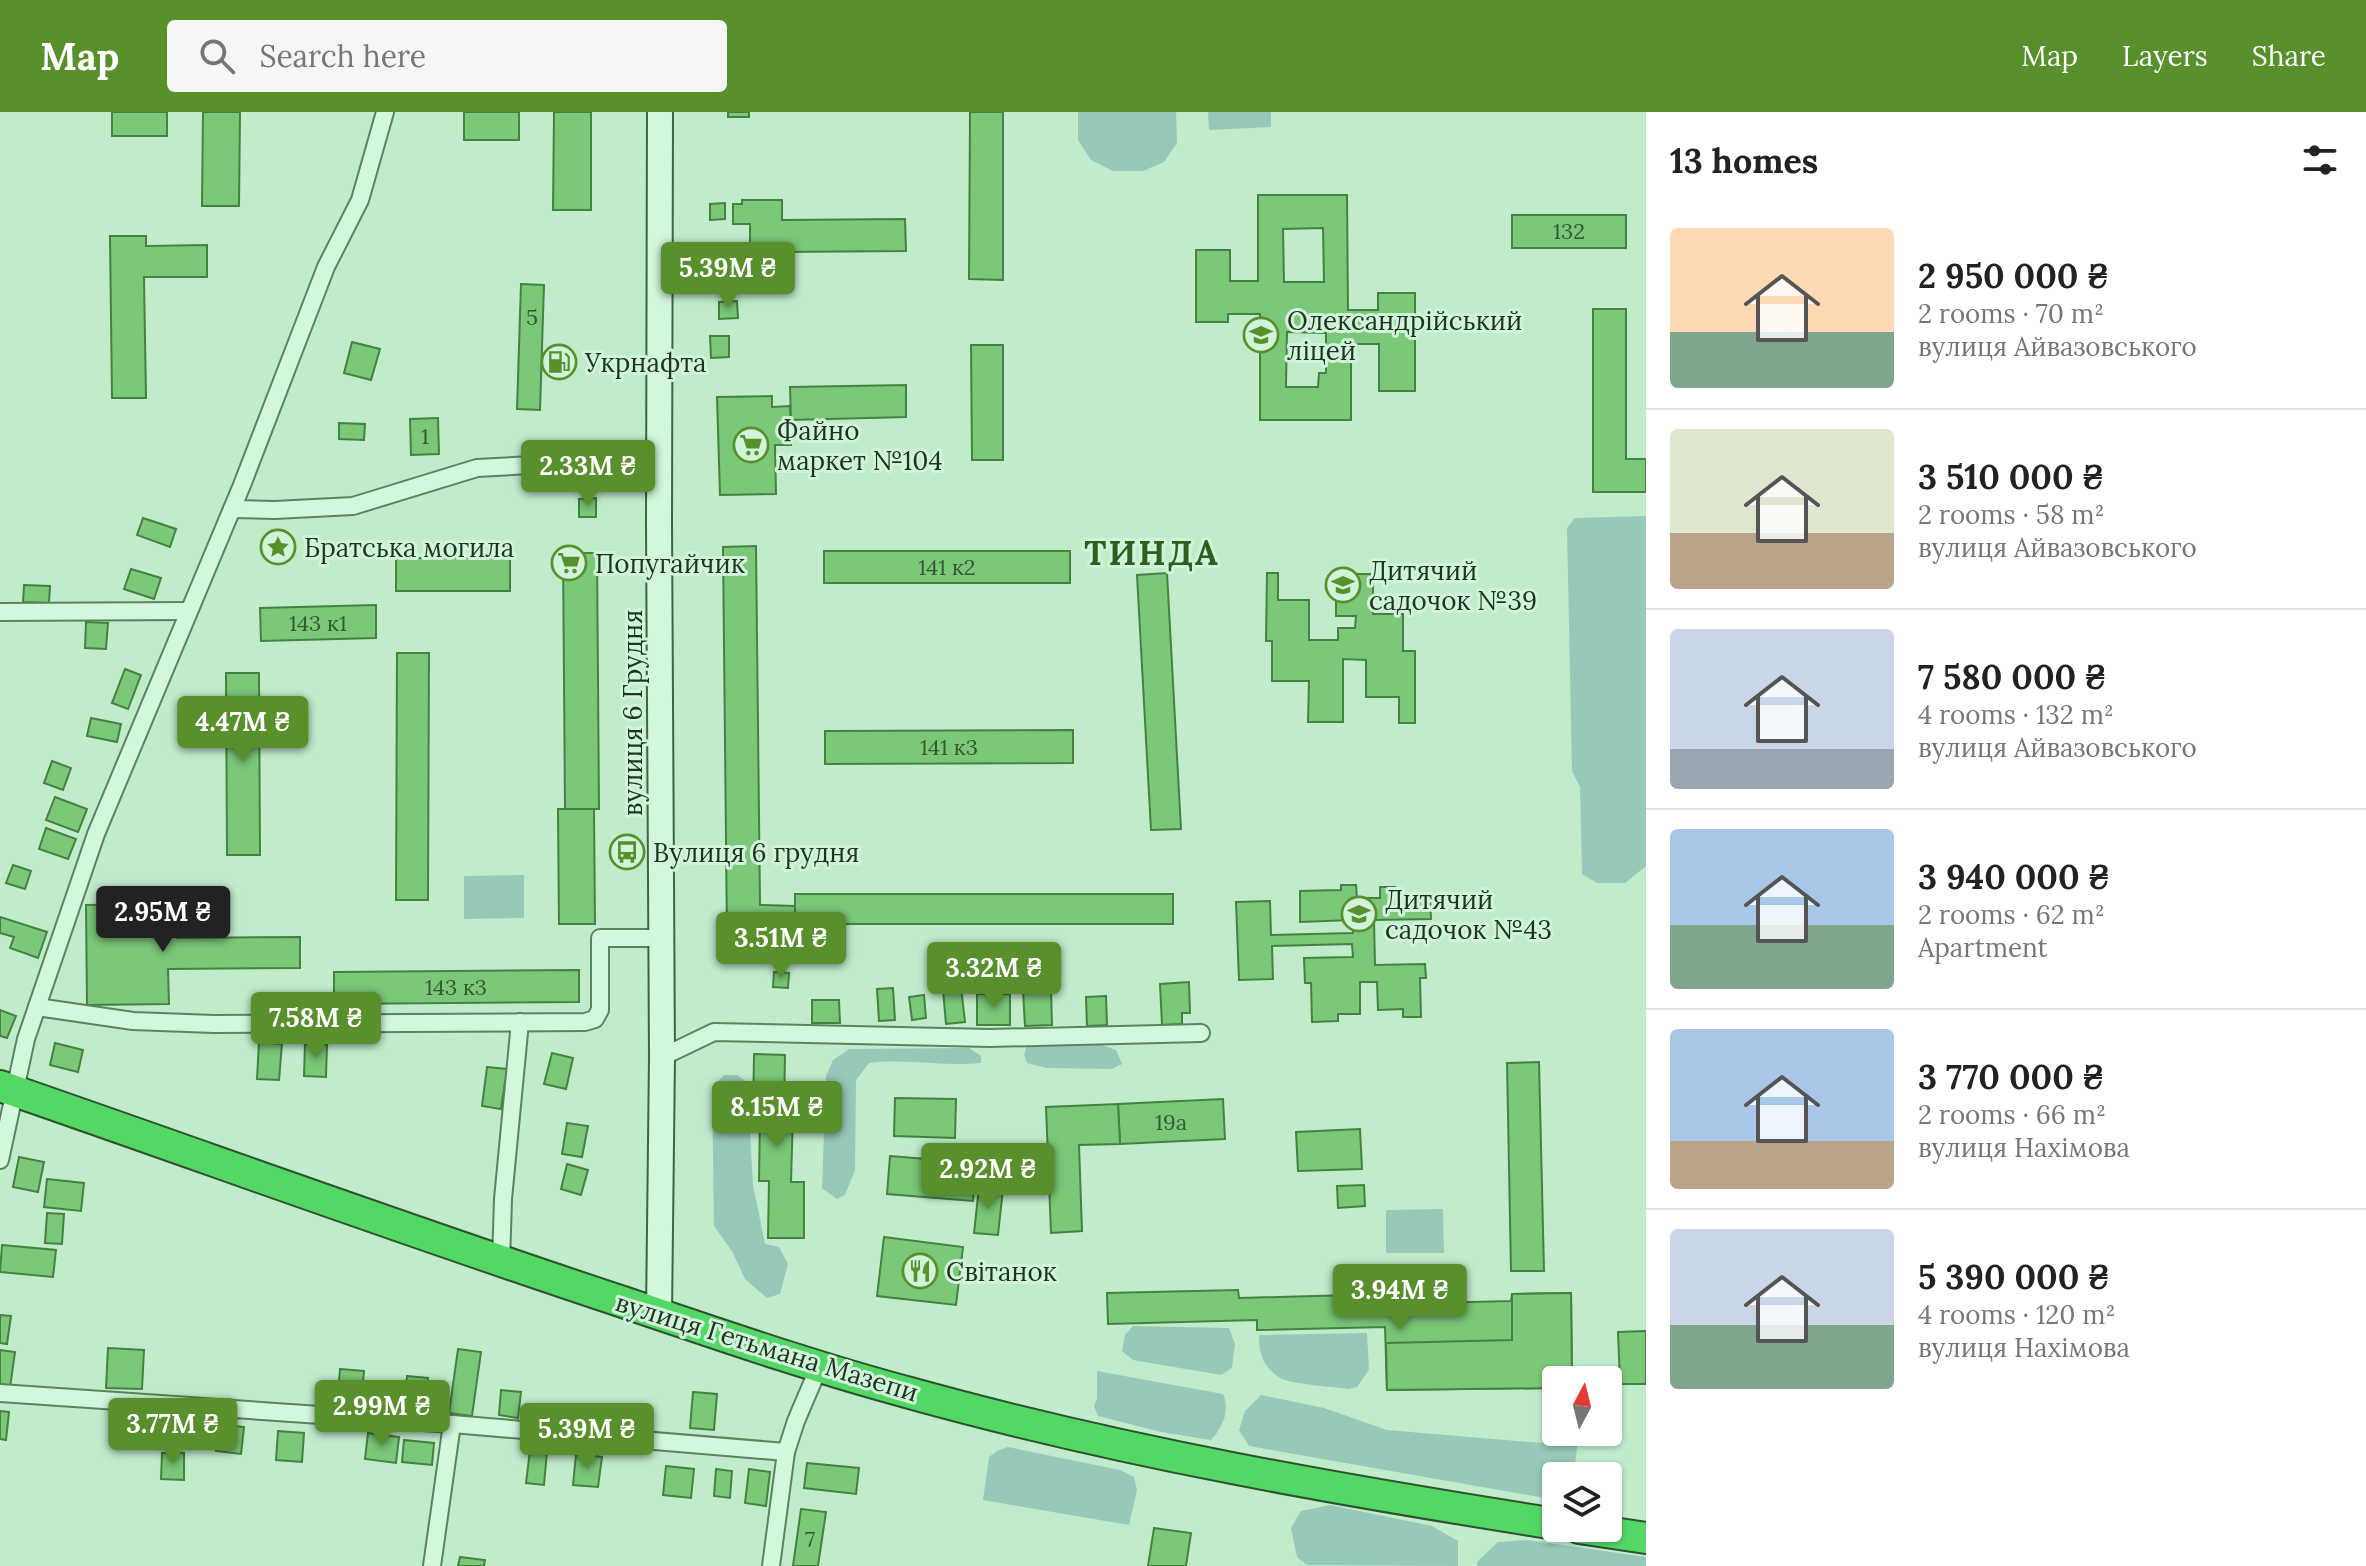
<!DOCTYPE html>
<meta charset="utf-8">
<style>
body{margin:0;font-family:Lora,serif;background:#f6f6f6;color:#222;height:100vh;display:flex;flex-direction:column;font-size:30px;white-space:nowrap}
*{box-sizing:border-box;margin:0}
p{font-size:26px;color:#767676}
.icon{flex:none;width:44px;height:44px;fill:none;stroke:currentColor;stroke-width:2;stroke-linecap:round;stroke-linejoin:round}
.map{position:relative;flex:1;overflow:hidden}
.panel{display:flex;flex-direction:column;background:#fff;width:720px}
.panel>*{flex:none}
.needle{width:52px;rotate:7deg}
.tools{position:absolute;left:1542px;top:1254px;display:grid;gap:16px}
.tools a{display:grid;place-items:center;width:80px;height:80px;border-radius:8px;background:#fff;box-shadow:0 2px 6px #0004;font-size:40px}
.price{position:absolute;translate:-50% -68px;padding:0 18px;border-radius:8px;background:#58902c;color:#fff;font-size:26px;line-height:52px;filter:drop-shadow(0 2px 4px #0008)}
.price::after{content:'';position:absolute;left:50%;top:48px;width:24px;height:18px;margin-left:-12px;background:inherit;clip-path:polygon(0 0,100% 0,50% 100%)}
.price.on{background:#222;color:#fff}
ul{padding:0;list-style:none}
li{display:flex;align-items:center;gap:24px;height:200px;padding:0 24px}
li+li{border-top:2px solid #e0e0e0}
li span{display:grid;place-items:center;flex:none;width:224px;height:160px;border-radius:8px;color:#555}
li>.icon{margin-inline-start:auto}
span .icon{width:96px;height:96px;fill:#fffc;stroke-width:1}
li b{font-size:34px}
h2{display:flex;justify-content:space-between;align-items:center;height:96px;padding:0 24px;font-size:34px}
header{display:flex;align-items:center;gap:48px;box-sizing:border-box;height:112px;padding:0 40px;background:#58902c;color:#fff}
header strong{font-size:38px}
nav{display:flex;gap:44px;margin-inline-start:auto;font-size:28px}
.search{width:560px;height:72px;background:#f6f6f6;display:flex;align-items:center;gap:20px;box-sizing:border-box;padding:0 28px;border-radius:8px;color:#767676;font-size:30px}
main{display:flex;flex:1;min-height:0}
.map>svg:first-child{display:block}
</style>
<header>
<strong>Map</strong>
<div class="search"><svg class="icon" aria-label="search" viewBox="0 0 24 24"><circle cx="10" cy="10" r="6"/><path d="M15 15l6 6"/></svg>Search here</div>
<nav><a>Map</a><a>Layers</a><a>Share</a></nav>
</header>
<main>
<div class="map">
<svg width="1646" height="1454" viewBox="0 0 1646 1454">
<rect width="100%" height="100%" fill="#c1eccc"/>
<g fill="#96c9b8">
<polygon points="1078,0 1176,0 1177,31 1164,50 1143,59 1113,59 1091,48 1078,28"/>
<polygon points="1208,0 1271,0 1271,15 1209,18"/>
<polygon points="1646,404 1646,754 1625,771 1597,771 1582,762 1580,675 1572,659 1567,416 1575,406"/>
<polygon points="524,763 524,806 464,807 464,764"/>
<polygon points="1100,932 1116,938 1122,952 1112,957 1046,956 1027,951 1024,943 1027,933"/>
<path d="M969 936 981 944V951C944 955 906 946 869 951L856 968 855 1058 845 1083 837 1087 822 1076 826 964 833 948 849 937Z"/>
<polygon points="724,963 737,963 747,970 753,1073 765,1132 779,1135 788,1152 780,1182 767,1186 745,1167 732,1139 714,1114 712,976"/>
<polygon points="1443,1097 1444,1141 1386,1141 1386,1098"/>
<polygon points="1133,1214 1229,1216 1235,1232 1232,1256 1221,1263 1133,1248 1122,1239 1125,1223"/>
<path d="M1367 1221 1369 1258 1357 1275 1349 1277C1334 1275 1290 1272 1280 1266 1264 1256 1258 1241 1259 1223Z"/>
<path d="M1097 1259 1223 1282C1231 1298 1222 1316 1211 1328L1161 1320 1098 1304 1094 1294 1097 1287Z"/>
<polygon points="1261,1283 1324,1296 1387,1318 1577,1334 1574,1364 1556,1364 1556,1388 1249,1334 1239,1318 1245,1299"/>
<polygon points="1008,1335 1120,1358 1134,1365 1137,1378 1129,1413 983,1388 989,1345 997,1339"/>
<polygon points="1330,1393 1432,1414 1458,1429 1458,1454 1307,1453 1297,1445 1291,1416 1301,1399"/>
<polygon points="1527,1428 1646,1445 1646,1454 1477,1454 1477,1450 1498,1430"/>
</g>
<g fill="#7ac878" stroke="#438240" stroke-width="2" fill-rule="evenodd">
<rect x="112" y="0" width="55" height="24"/>
<polygon points="203,0 240,0 239,94 202,94"/>
<rect x="464" y="0" width="55" height="28"/>
<polygon points="554,0 591,0 591,98 553,98"/>
<rect x="728" y="0" width="21" height="5"/>
<polygon points="970,0 1003,0 1003,168 969,167"/>
<path d="M1258 83H1347L1348 198H1378V181H1415V279H1379V232H1351V308H1260V202H1228V210H1196V138H1230V169H1258ZM1323 116 1324 170H1284L1283 117ZM1287 220 1326 221V261H1319L1318 275H1286Z"/>
<polygon points="742,88 782,88 782,108 905,107 906,139 781,140 782,170 744,170 744,160 734,160 734,139 750,139 750,112 733,112 733,92 742,92"/>
<polygon points="725,91 725,107 710,108 710,92"/>
<rect x="1512" y="103" width="114" height="33"/>
<polygon points="110,124 146,124 146,134 207,133 207,165 144,165 146,286 112,286"/>
<polygon points="737,163 738,181 719,181 719,164"/>
<polygon points="521,172 544,173 540,298 517,297"/>
<polygon points="737,189 738,206 719,207 719,190"/>
<polygon points="1593,197 1626,197 1626,347 1646,347 1646,380 1593,380"/>
<polygon points="710,224 729,224 729,245 711,246"/>
<polygon points="352,230 380,237 371,268 344,261"/>
<polygon points="971,233 1003,233 1003,348 972,348"/>
<polygon points="906,273 906,305 791,308 790,275"/>
<polygon points="772,284 772,295 790,294 791,333 775,333 776,382 720,383 717,285"/>
<polygon points="438,306 439,342 411,343 410,307"/>
<polygon points="339,311 365,312 364,328 339,327"/>
<polygon points="596,386 596,405 579,405 579,387"/>
<polygon points="143,406 176,417 170,435 137,423"/>
<polygon points="756,434 760,793 795,794 794,825 727,826 723,435"/>
<rect x="824" y="439" width="246" height="32"/>
<polygon points="563,441 597,441 599,697 565,697"/>
<rect x="396" y="446" width="114" height="33"/>
<polygon points="131,457 161,466 154,487 124,477"/>
<polygon points="1167,461 1181,717 1151,718 1137,463"/>
<polygon points="1267,461 1278,461 1278,488 1309,488 1309,528 1338,528 1338,516 1355,516 1356,504 1336,504 1336,462 1373,462 1373,502 1403,502 1403,539 1415,539 1415,611 1399,611 1399,585 1366,585 1366,548 1343,547 1343,610 1308,610 1309,569 1272,569 1272,529 1266,529"/>
<polygon points="24,473 50,474 49,491 23,490"/>
<polygon points="376,493 376,526 261,529 260,496"/>
<polygon points="86,510 108,511 106,537 85,536"/>
<polygon points="397,541 429,541 428,788 396,788"/>
<polygon points="125,557 141,563 128,597 112,591"/>
<polygon points="226,561 259,561 260,743 227,743"/>
<polygon points="91,606 121,612 117,630 87,624"/>
<polygon points="1073,618 1073,651 825,652 825,619"/>
<polygon points="52,649 71,656 63,678 44,671"/>
<polygon points="55,685 87,697 78,720 46,708"/>
<polygon points="558,697 594,697 595,812 559,812"/>
<polygon points="46,716 76,727 68,747 39,737"/>
<polygon points="13,753 31,759 25,777 6,771"/>
<polygon points="1341,773 1356,773 1357,786 1380,786 1380,775 1395,775 1395,785 1430,785 1431,807 1374,808 1375,853 1425,852 1426,866 1420,866 1421,905 1403,905 1403,897 1378,898 1377,870 1360,870 1360,902 1338,902 1338,909 1312,910 1311,871 1305,871 1304,846 1353,845 1352,832 1272,834 1273,867 1239,868 1236,790 1270,789 1271,823 1353,821 1352,808 1300,810 1300,779 1341,778"/>
<rect x="795" y="782" width="378" height="30"/>
<polygon points="162,792 162,814 177,814 177,826 300,825 300,856 168,857 169,892 87,893 86,793"/>
<polygon points="0,805 47,820 38,846 10,836 14,825 0,821"/>
<polygon points="579,858 579,890 334,892 334,860"/>
<polygon points="774,860 789,861 788,876 773,875"/>
<polygon points="1189,870 1190,901 1182,901 1182,912 1162,913 1160,872"/>
<polygon points="961,875 965,910 946,912 943,878"/>
<polygon points="893,876 895,908 879,909 877,877"/>
<polygon points="1051,878 1052,913 1025,914 1023,879"/>
<rect x="977" y="882" width="33" height="31"/>
<polygon points="924,883 926,906 912,908 909,885"/>
<polygon points="1106,884 1107,913 1087,914 1086,885"/>
<polygon points="812,888 839,888 840,911 812,911"/>
<polygon points="0,898 16,904 7,926 0,924"/>
<polygon points="259,930 282,932 279,968 257,967"/>
<polygon points="55,931 83,938 78,960 50,953"/>
<polygon points="305,932 327,933 326,965 304,964"/>
<polygon points="552,941 573,946 566,977 544,972"/>
<polygon points="754,942 785,943 784,1000 793,1000 791,1070 804,1070 804,1126 768,1126 769,1069 759,1069 760,1004 753,1003"/>
<polygon points="1539,950 1544,1159 1511,1159 1507,951"/>
<polygon points="487,955 507,957 501,997 482,994"/>
<polygon points="895,986 956,987 955,1026 894,1024"/>
<polygon points="1223,987 1225,1027 1120,1032 1118,992"/>
<polygon points="1118,992 1120,1032 1079,1033 1082,1119 1051,1121 1046,995"/>
<polygon points="567,1011 588,1014 582,1045 562,1042"/>
<polygon points="1360,1017 1362,1057 1298,1059 1296,1020"/>
<polygon points="890,1044 976,1051 973,1089 887,1082"/>
<polygon points="19,1045 44,1050 38,1080 13,1075"/>
<polygon points="567,1052 588,1058 581,1083 561,1077"/>
<polygon points="47,1067 84,1071 81,1099 44,1095"/>
<polygon points="1364,1073 1365,1094 1338,1096 1337,1074"/>
<polygon points="979,1075 1003,1077 998,1123 974,1121"/>
<polygon points="47,1101 64,1102 62,1132 45,1131"/>
<polygon points="884,1125 963,1135 956,1193 877,1184"/>
<polygon points="2,1133 56,1138 53,1165 0,1160"/>
<polygon points="1238,1178 1239,1186 1386,1182 1386,1192 1511,1189 1512,1182 1571,1181 1572,1268 1556,1268 1556,1276 1387,1278 1385,1215 1257,1218 1257,1208 1108,1212 1107,1181"/>
<polygon points="1571,1181 1572,1268 1556,1268 1556,1276 1387,1278 1386,1231 1512,1228 1512,1182"/>
<polygon points="0,1203 11,1204 7,1232 0,1231"/>
<polygon points="1646,1219 1646,1272 1620,1272 1618,1220"/>
<polygon points="108,1236 144,1238 142,1277 106,1276"/>
<polygon points="458,1237 481,1240 472,1304 449,1301"/>
<polygon points="0,1238 15,1240 10,1276 0,1275"/>
<polygon points="340,1257 364,1259 361,1294 337,1292"/>
<polygon points="407,1264 428,1266 425,1298 404,1297"/>
<polygon points="367,1273 383,1274 381,1297 366,1296"/>
<polygon points="501,1278 521,1280 518,1306 499,1303"/>
<polygon points="693,1280 717,1282 714,1318 690,1316"/>
<polygon points="0,1299 9,1300 6,1328 0,1327"/>
<polygon points="219,1312 244,1315 241,1342 216,1339"/>
<polygon points="278,1319 304,1321 302,1350 276,1348"/>
<polygon points="368,1321 399,1325 396,1351 365,1347"/>
<polygon points="404,1328 434,1331 432,1353 402,1350"/>
<polygon points="530,1338 547,1340 544,1373 526,1371"/>
<polygon points="162,1341 184,1341 184,1368 161,1367"/>
<polygon points="576,1342 602,1345 598,1375 573,1373"/>
<polygon points="807,1351 859,1356 856,1382 804,1376"/>
<polygon points="666,1354 694,1357 691,1386 663,1383"/>
<polygon points="716,1357 732,1359 730,1386 714,1384"/>
<polygon points="749,1357 770,1360 766,1394 745,1391"/>
<polygon points="801,1397 826,1400 818,1454 793,1454"/>
<polygon points="1154,1416 1191,1421 1186,1454 1148,1454"/>
<polygon points="460,1445 485,1448 484,1454 458,1454"/>
</g>
<g fill="none" stroke-linecap="round" stroke-linejoin="round">
<g stroke="#59845e" stroke-width="20">
<g id="street">
<polyline points="232,397 275,398 353,394 477,356 660,346"/>
<polyline points="0,500 189,499"/>
<polyline points="37,895 133,909 214,912 585,910 595,907 600,898 600,826 662,826"/>
<polyline points="662,945 714,920 990,926 1201,921"/>
<polyline points="0,1048 26,927 96,722 242,373 326,155 360,88 385,0"/>
<polyline points="501,1150 503,1087 520,910"/>
<polyline points="0,1281 452,1312 786,1340"/>
<polyline points="432,1454 452,1312"/>
<polyline points="771,1454 786,1340 796,1309 819,1255"/>
</g>
</g>
<g stroke="#3d663f" stroke-width="28">
<polyline id="secondary" points="659,1202 662,945 659,410 660,0"/>
</g>
<g stroke="#2e522f" stroke-width="34">
<g id="highway">
<path d="M0 974C208 1046 414 1121 623 1190 718 1222 813 1255 910 1281 1122 1340 1339 1378 1556 1412"/>
<polyline points="1579,1416 1646,1426"/>
</g>
</g>
<use href="#street" stroke="#d3f7dd" stroke-width="16"/>
<use href="#secondary" stroke="#d3f7dd" stroke-width="24"/>
<use href="#highway" stroke="#54d865" stroke-width="30"/>
</g>
<defs>
<g id="school-ring" transform="scale(1.8)"><circle r="9.5" fill="#d0f3da" stroke="#58902c" stroke-width="1.5"/><path d="M0-5L7-2L0 1L-7-2ZM-4 1L0 2.5L4 1V4Q0 6-4 4Z" fill="#58902c"/></g>
<g id="fuel-ring" transform="scale(1.8)"><circle r="9.5" fill="#d0f3da" stroke="#58902c" stroke-width="1.5"/><path d="M-5.5-6h7V0h2V4h1.3V-2.5L3-4.5l.8-.8L6-3V5H2.5V1h-1V6h-7ZM-4.2-4.7v3.2H.2V-4.7Z" fill="#58902c"/></g>
<g id="supermarket-ring" transform="scale(1.8)"><circle r="9.5" fill="#d0f3da" stroke="#58902c" stroke-width="1.5"/><path d="M-6-5.5h2.5l.6 2H6L4.5 2H-2.5L-4.4-4H-6ZM-1.5 3.2a1.3 1.3 0 1 0 .1 0ZM3 3.2a1.3 1.3 0 1 0 .1 0Z" fill="#58902c"/></g>
<g id="sight-ring" transform="scale(1.8)"><circle r="9.5" fill="#d0f3da" stroke="#58902c" stroke-width="1.5"/><path d="M0-6L1.8-2.2L6-1.7L2.9 1.2L3.7 5.4L0 3.3L-3.7 5.4L-2.9 1.2L-6-1.7L-1.8-2.2Z" fill="#58902c"/></g>
<g id="bus-ring" transform="scale(1.8)"><circle r="9.5" fill="#d0f3da" stroke="#58902c" stroke-width="1.5"/><path d="M-5-6H5V4H4V6H2V4H-2V6H-4V4H-5ZM-3.5-4V0h7V-4ZM-3.5 1.2v1.5H-2V1.2ZM2 1.2v1.5H3.5V1.2Z" fill="#58902c"/></g>
<g id="restaurant-ring" transform="scale(1.8)"><circle r="9.5" fill="#d0f3da" stroke="#58902c" stroke-width="1.5"/><path d="M-5-6h1v4h1v-4h1v4h1v-4h1v5L-1.5 .5V6h-2V.5L-5-1ZM5-6V6H3V1.5H1.5Q1.5-4 5-6Z" fill="#58902c"/></g>
</defs>
<g fill-rule="evenodd">
<use href="#school-ring" x="1261" y="223"/>
<use href="#fuel-ring" x="559" y="250"/>
<use href="#supermarket-ring" x="751" y="333"/>
<use href="#sight-ring" x="278" y="435"/>
<use href="#supermarket-ring" x="569" y="451"/>
<use href="#school-ring" x="1343" y="473"/>
<use href="#bus-ring" x="627" y="740"/>
<use href="#school-ring" x="1359" y="802"/>
<use href="#restaurant-ring" x="920" y="1159"/>
</g>
<g text-anchor="middle" dominant-baseline="central" stroke-width="6" stroke-linejoin="round" paint-order="stroke">
<g font-size="22" fill="#345934">
<text x="1569" y="119">132</text>
<text x="532" y="205">5</text>
<text x="425" y="324">1</text>
<text x="947" y="455">141 к2</text>
<text x="318" y="511">143 к1</text>
<text x="949" y="635">141 к3</text>
<text x="456" y="875">143 к3</text>
<text x="1171" y="1010">19а</text>
<text x="810" y="1427">7</text>
</g>
<g font-size="26" fill="#1d341e" stroke="#d0f3da" text-anchor="start">
<text x="1287" y="208">Олександрійський<tspan x="1287" dy="30">ліцей</tspan></text>
<text x="585" y="250">Укрнафта</text>
<text x="777" y="318">Файно<tspan x="777" dy="30">маркет №104</tspan></text>
<text x="304" y="435">Братська могила</text>
<text x="595" y="451">Попугайчик</text>
<text x="1369" y="458">Дитячий<tspan x="1369" dy="30">садочок №39</tspan></text>
<text x="653" y="740">Вулиця 6 грудня</text>
<text x="1385" y="787">Дитячий<tspan x="1385" dy="30">садочок №43</tspan></text>
<text x="946" y="1159">Світанок</text>
</g>
<g font-size="26" fill="#1d341e" stroke="#d0f3da">
<text transform="translate(632 601) rotate(-90)">вулиця 6 Грудня</text>
<text transform="translate(767 1235) rotate(17)">вулиця Гетьмана Мазепи</text>
</g>
<g font-size="34" font-weight="bold" letter-spacing="2" fill="#2d5f1e" stroke="#d0f3da">
<text x="1152" y="440">ТИНДА</text>
</g>
</g>
</svg>
<div class="tools">
<a><svg class="needle" viewBox="-14 -14 28 28"><path d="M0-13l5 13h-10z" fill="#e53935"/><path d="M0 13l5-13h-10z" fill="#767676"/></svg></a>
<a><svg class="icon" aria-label="layers" viewBox="0 0 24 24"><path d="M12 4l9 5-9 5-9-5zM3 14l9 5 9-5"/></svg></a>
</div>
<b class="price" style="left:728px;top:198px">5.39M ₴</b>
<b class="price" style="left:588px;top:396px">2.33M ₴</b>
<b class="price" style="left:243px;top:652px">4.47M ₴</b>
<b class="price on" style="left:163px;top:842px">2.95M ₴</b>
<b class="price" style="left:781px;top:868px">3.51M ₴</b>
<b class="price" style="left:994px;top:898px">3.32M ₴</b>
<b class="price" style="left:316px;top:948px">7.58M ₴</b>
<b class="price" style="left:777px;top:1037px">8.15M ₴</b>
<b class="price" style="left:988px;top:1099px">2.92M ₴</b>
<b class="price" style="left:1400px;top:1220px">3.94M ₴</b>
<b class="price" style="left:382px;top:1336px">2.99M ₴</b>
<b class="price" style="left:173px;top:1354px">3.77M ₴</b>
<b class="price" style="left:587px;top:1359px">5.39M ₴</b>
</div>
<section class="panel">
<h2>13 homes<svg class="icon" aria-label="filters" viewBox="0 0 24 24"><path d="M4 7h16M4 17h16"/><circle cx="9" cy="7" r="2"/><circle cx="15" cy="17" r="2"/></svg></h2>
<ul>
<li><span style="background:linear-gradient(#ffd9b3 65%,#7fa58c 0)"><svg class="icon" aria-label="home" viewBox="0 0 24 24"><path d="M3 11l9-7 9 7M6 9v11h12V9"/></svg></span><div><b>2 950 000 ₴</b><p>2 rooms · 70 m²</p><p>вулиця Айвазовського</p></div></li>
<li><span style="background:linear-gradient(#dfe7d0 65%,#b9a48a 0)"><svg class="icon" aria-label="home" viewBox="0 0 24 24"><path d="M3 11l9-7 9 7M6 9v11h12V9"/></svg></span><div><b>3 510 000 ₴</b><p>2 rooms · 58 m²</p><p>вулиця Айвазовського</p></div></li>
<li><span style="background:linear-gradient(#c9d6e8 75%,#9aa5b1 0)"><svg class="icon" aria-label="home" viewBox="0 0 24 24"><path d="M3 11l9-7 9 7M6 9v11h12V9"/></svg></span><div><b>7 580 000 ₴</b><p>4 rooms · 132 m²</p><p>вулиця Айвазовського</p></div></li>
<li><span style="background:linear-gradient(#a9c7e8 60%,#7fa58c 0)"><svg class="icon" aria-label="home" viewBox="0 0 24 24"><path d="M3 11l9-7 9 7M6 9v11h12V9"/></svg></span><div><b>3 940 000 ₴</b><p>2 rooms · 62 m²</p><p>Apartment</p></div></li>
<li><span style="background:linear-gradient(#a9c7e8 70%,#b9a48a 0)"><svg class="icon" aria-label="home" viewBox="0 0 24 24"><path d="M3 11l9-7 9 7M6 9v11h12V9"/></svg></span><div><b>3 770 000 ₴</b><p>2 rooms · 66 m²</p><p>вулиця Нахімова</p></div></li>
<li><span style="background:linear-gradient(#c9d6e8 60%,#7fa58c 0)"><svg class="icon" aria-label="home" viewBox="0 0 24 24"><path d="M3 11l9-7 9 7M6 9v11h12V9"/></svg></span><div><b>5 390 000 ₴</b><p>4 rooms · 120 m²</p><p>вулиця Нахімова</p></div></li>
</ul>
</section>
</main>
